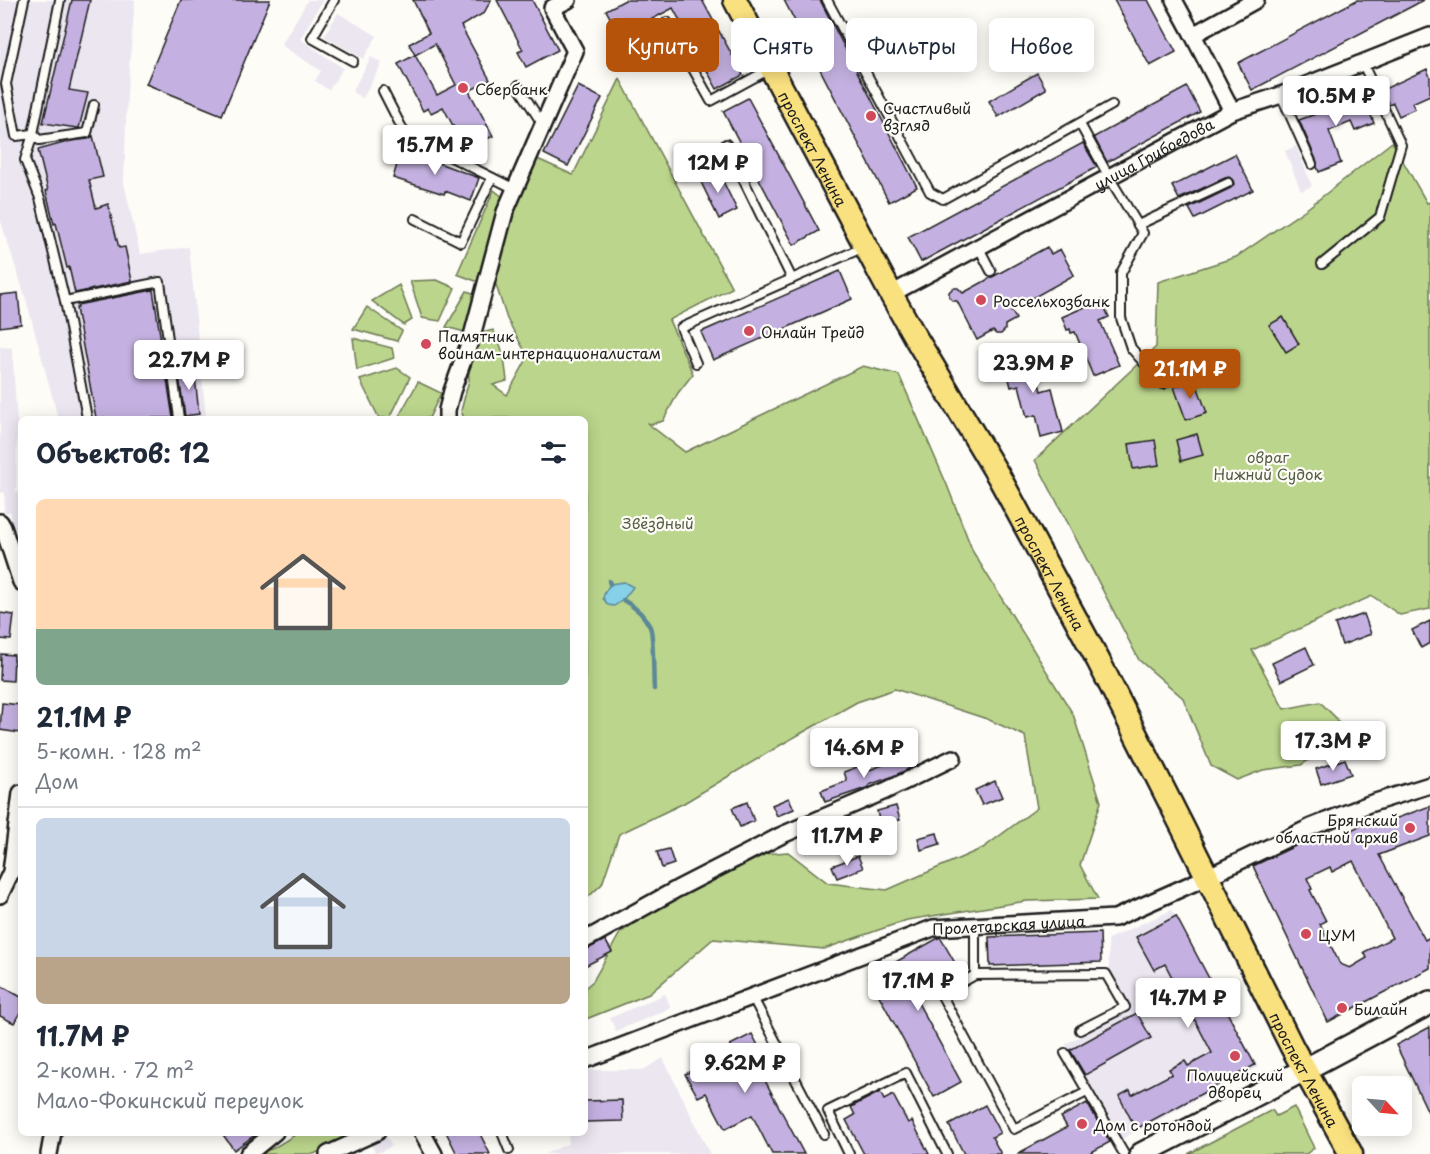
<!DOCTYPE html>
<html lang="ru">
<meta charset="utf-8">
<style>
body{margin:0;font-family:"Playpen Sans",sans-serif;background:#f6f6f7;color:#1f2937;height:100vh;display:flex;flex-direction:column;font-size:22px;white-space:nowrap}
*{box-sizing:border-box;margin:0}
p{font-size:20px;color:#747a83}
.icon{flex:none;width:33px;height:33px;fill:none;stroke:currentColor;stroke-width:2;stroke-linecap:round;stroke-linejoin:round}
.map{position:relative;flex:1;overflow:hidden}
.side{position:absolute;left:18px;top:416px;width:570px;height:720px;display:flex;flex-direction:column;background:#fff;border-radius:9px;box-shadow:0 3px 15px #0003}
.side>*{flex:none}
.guide{position:absolute;left:606px;top:18px;width:570px;height:54px;display:flex;gap:12px}
.needle{width:39px;rotate:116deg}
.fabs{position:absolute;left:1352px;top:1076px;display:grid;gap:12px}
.fabs a{display:grid;place-items:center;width:60px;height:60px;border-radius:9px;background:#fff;box-shadow:0 3px 15px #0003;font-size:30px}
.price{position:absolute;translate:-50% -51px;padding:0 14px;border-radius:6px;background:#fff;color:#222;font-size:20px;line-height:39px;filter:drop-shadow(0 2px 3px #0008)}
.price::after{content:'';position:absolute;left:50%;top:36px;width:18px;height:14px;margin-left:-9px;background:inherit;clip-path:polygon(0 0,100% 0,50% 100%)}
.price.active{background:#b45309;color:#fff}
ul{padding:0;list-style:none}
li{display:grid;align-content:center;gap:12px;height:318px;padding:0 18px}
li+li{border-top:2px solid #e0e1e3}
li span{display:grid;place-items:center;height:186px;border-radius:9px;color:#555}
li>.icon{margin-inline-start:auto}
span .icon{width:108px;height:108px;fill:#fffc;stroke-width:1}
li b{font-size:26px}
h2{display:flex;justify-content:space-between;align-items:center;height:72px;padding:0 18px;font-size:26px}
.tag{padding:0 21px;border-radius:9px;background:#fff;box-shadow:0 3px 15px #0003;font-size:21px;line-height:54px}
.tag.active{background:#b45309;color:#fff}
.map>svg:first-child{display:block}
</style>
<div class="map">
<svg width="1430" height="1154" viewBox="0 0 1430 1154">
<rect width="100%" height="100%" fill="#fdfcf7"/>
<filter id="ink" filterUnits="userSpaceOnUse"><feTurbulence type="fractalNoise" baseFrequency=".0167" numOctaves="2"/><feDisplacementMap in="SourceGraphic" scale="12" xChannelSelector="R" yChannelSelector="G"/><feConvolveMatrix kernelMatrix="1 2 1 2 8 2 1 2 1" color-interpolation-filters="sRGB"/></filter>
<g filter="url(#ink)">
<g fill="#ece6f0">
<polygon points="0,0 135,0 127,93 124,183 140,254 189,247 206,418 58,418 26,299 0,219"/>
<polygon points="308,0 323,0 300,39 343,68 329,90 315,81 321,71 281,45"/>
<polygon points="338,13 377,36 363,59 324,36"/>
<polygon points="371,57 382,63 363,98 352,92"/>
<polygon points="1296,146 1312,186 1301,191 1285,151"/>
<polygon points="0,347 12,348 17,421 16,492 21,493 21,541 17,541 16,531 12,531 11,512 4,512 5,493 0,492"/>
<polygon points="1172,910 1258,1067 1120,1140 1066,1044 1130,1009 1109,969 1108,939"/>
<polygon points="665,994 671,1008 616,1031 610,1018"/>
<polygon points="663,1058 710,1154 545,1154 569,1143 568,1133 585,1132 585,1070 643,1070"/>
<polygon points="386,1136 392,1146 376,1154 371,1144"/>
</g>
<g fill="#bbd58c" stroke="#6c7854" stroke-width="1.5">
<path d="M620 79 732 288 669 320 693 374 678 393 663 421 652 424 647 423 685 452 863 366 899 375 947 485 973 552 1073 714 1101 802 1080 865 1098 899 1027 901 907 920 824 949 713 939 649 994 586 1019 585 1018V988L593 981 620 933 702 878 752 855 788 852 828 883 887 890 983 848 1037 808 1025 736 987 719 895 689 857 702 784 743 684 803 619 834 602 884 585 900V418H464L461 411 469 380 468 358 473 346 482 333 493 330C503 346 505 362 507 381L493 385 507 395 528 357 507 319 495 282 502 257 507 222 533 157 573 175Z"/>
<polygon points="1392,142 1427,203 1430,202 1430,609 1400,615 1372,596 1252,650 1284,709 1320,702 1337,719 1342,739 1301,765 1263,770 1237,780 1211,766 1183,698 1139,660 1035,460 1156,347 1158,282 1236,257 1309,207"/>
<polygon points="494,190 504,198 481,283 457,274"/>
<polygon points="437,280 455,288 440,321 422,318 410,281"/>
<polygon points="399,285 412,320 404,325 372,301"/>
<polygon points="467,291 475,294 465,332 446,327"/>
<polygon points="367,307 402,331 397,341 353,329"/>
<polygon points="353,338 392,348 394,358 357,370"/>
<polygon points="397,368 410,377 390,418 379,418 360,380"/>
<polygon points="418,382 441,393 429,418 398,418"/>
<polygon points="1294,1107 1314,1148 1306,1154 1188,1154 1272,1110 1276,1116"/>
<polygon points="298,1133 357,1133 314,1154 258,1154 258,1152 272,1149"/>
</g>
<polygon fill="#87d0e9" stroke="#5c8897" stroke-width="1.5" points="624,582 633,587 623,600 614,606 608,605 603,598 605,592 610,584"/>
<g fill="none" stroke-linecap="round" stroke-linejoin="round">
<g stroke="#5c8897" stroke-width="4.5">
<polyline points="609,581 610,584"/>
<path d="M623 600C634 606 645 616 650 627 654 635 653 678 654 689"/>
</g>
</g>
<g fill="#c4b1e1" stroke="#1c1c1c" stroke-width="1.5" fill-rule="evenodd">
<polygon points="72,0 90,0 69,90 88,93 79,128 77,128 43,123"/>
<polygon points="181,0 270,0 222,115 146,84"/>
<path d="M413 0H491L484 13 461 26 490 80 469 91 493 136 466 150 443 107 431 113 428 108 423 111 398 64 415 55 409 44 429 33ZM435 44 456 85 437 95 415 55Z"/>
<polygon points="497,0 532,0 558,50 526,67 518,52 523,50"/>
<polygon points="625,0 702,0 743,75 717,89 673,8 620,36 606,10"/>
<polygon points="784,0 820,0 917,187 889,202"/>
<polygon points="1114,0 1148,0 1176,52 1150,66"/>
<polygon points="1357,0 1424,0 1252,90 1238,63"/>
<polygon points="1427,69 1430,77 1430,95 1412,103 1415,109 1399,116 1393,103 1389,105 1382,90"/>
<polygon points="1037,73 1046,89 998,117 989,101"/>
<polygon points="578,86 602,98 568,166 544,154"/>
<polygon points="1187,87 1200,112 1107,162 1094,137"/>
<polygon points="1365,93 1367,97 1371,95 1378,110 1370,113 1374,123 1355,131 1351,122 1329,131 1341,163 1319,172 1317,167 1317,162 1299,120 1340,105"/>
<polygon points="748,98 819,231 794,245 723,111"/>
<polygon points="93,136 103,177 89,180 96,208 108,204 119,248 125,247 132,281 75,293 69,267 67,268 56,223 54,224 46,191 48,190 38,150 71,141 88,139"/>
<polygon points="1083,143 1097,167 921,262 908,237"/>
<polygon points="401,151 436,162 479,178 471,201 445,191 444,194 393,178"/>
<polygon points="1235,154 1253,190 1195,219 1189,208 1231,188 1234,184 1233,180 1229,177 1225,178 1179,199 1172,186"/>
<polygon points="717,169 737,210 719,219 699,178"/>
<polygon points="1047,247 1051,254 1060,249 1074,275 1011,310 1016,319 1005,325 1005,330 1001,334 996,334 993,331 977,340 957,301 953,301 949,297 949,292 953,288 958,288 963,293"/>
<polygon points="840,271 852,299 713,360 701,332"/>
<polygon points="153,290 173,418 96,418 76,308 78,308 77,305"/>
<polygon points="18,293 21,324 0,327 0,295"/>
<polygon points="1101,300 1109,317 1100,321 1119,365 1093,376 1075,332 1071,333 1070,329 1067,330 1062,317"/>
<polygon points="1283,317 1299,344 1286,352 1269,325"/>
<polygon points="1025,349 1030,370 1035,369 1041,391 1052,388 1063,432 1041,438 1036,415 1027,417 1019,385 1011,387 1003,354"/>
<polygon points="194,368 199,414 185,416 178,370"/>
<polygon points="1195,380 1207,413 1186,420 1174,387"/>
<polygon points="1197,434 1203,455 1181,461 1176,440"/>
<polygon points="1155,440 1159,465 1133,469 1129,444"/>
<polygon points="0,613 14,615 11,640 0,639"/>
<polygon points="1364,614 1371,634 1342,645 1335,624"/>
<polygon points="1430,621 1430,643 1421,648 1412,630"/>
<polygon points="1306,647 1314,665 1281,681 1272,663"/>
<polygon points="1,654 14,655 13,681 0,680"/>
<polygon points="2,703 21,705 20,733 0,730"/>
<polygon points="904,757 909,769 891,777 869,785 869,787 825,802 821,791 847,781 844,772 862,765 864,772"/>
<polygon points="1345,759 1351,774 1321,784 1316,769"/>
<polygon points="995,781 1002,797 982,805 975,790"/>
<polygon points="789,798 794,809 777,816 772,805"/>
<polygon points="747,802 754,821 740,827 732,808"/>
<polygon points="896,806 900,820 880,825 877,811"/>
<path d="M1430 806V836L1379 855 1425 940 1430 937V968L1328 1022 1253 866 1325 832 1329 842 1374 818 1378 825ZM1353 861 1392 938 1364 952 1367 958 1350 968 1340 964 1320 924 1326 921 1310 890 1312 889 1307 878 1330 867 1332 872Z"/>
<polygon points="937,833 940,844 921,850 918,838"/>
<polygon points="669,849 674,864 662,868 657,852"/>
<polygon points="858,856 863,868 837,878 832,866"/>
<polygon points="1176,916 1255,1065 1136,1129 1119,1096 1130,1090 1132,1095 1172,1074 1169,1069 1185,1061 1188,1066 1212,1053 1191,1013 1187,1016 1179,1000 1183,998 1165,964 1154,970 1136,937"/>
<polygon points="1100,933 1101,962 990,966 989,937"/>
<polygon points="940,937 955,963 910,988 961,1082 934,1097 869,977"/>
<polygon points="605,940 612,952 585,966 585,950"/>
<polygon points="0,985 21,997 21,1011 14,1023 0,1016"/>
<polygon points="1137,1013 1151,1038 1085,1075 1070,1050"/>
<polygon points="1430,1027 1430,1116 1396,1045"/>
<polygon points="752,1034 769,1066 760,1071 804,1154 772,1154 752,1115 725,1129 706,1093 698,1097 685,1074 732,1049 730,1045"/>
<polygon points="880,1092 884,1100 893,1095 908,1123 912,1121 929,1154 864,1154 846,1120 855,1115 851,1107"/>
<polygon points="622,1100 623,1121 585,1122 585,1101"/>
<polygon points="1087,1103 1110,1142 1088,1154 1017,1154 1067,1127 1061,1117"/>
<polygon points="985,1105 1000,1133 992,1137 1001,1154 964,1154 949,1125"/>
<polygon points="221,1132 259,1132 234,1150"/>
<polygon points="446,1132 479,1132 490,1154 457,1154"/>
</g>
<g fill="none" stroke-linecap="round" stroke-linejoin="round">
<g stroke="#1c1c1c" stroke-width="12">
<g id="lane">
<polyline points="24,0 6,84 16,136 33,134 25,160 40,198 65,301 87,418"/>
<polyline points="60,0 33,134 39,140 87,133 94,105"/>
<polyline points="334,0 312,38 353,61"/>
<polyline points="827,0 930,192 943,199 1112,105"/>
<polyline points="667,22 711,101 768,70"/>
<polyline points="518,86 543,125"/>
<polyline points="383,91 405,134 515,189"/>
<polyline points="1281,95 1312,164"/>
<polyline points="1080,124 1109,177 1143,233 1121,273 1121,318 1131,348 1163,384"/>
<polyline points="726,144 792,279"/>
<polyline points="415,219 461,242 492,178"/>
<polyline points="1138,225 1228,183"/>
<polyline points="978,246 991,271"/>
<polyline points="1322,264 1380,217 1401,145 1362,62"/>
<polyline points="65,301 160,282 179,418"/>
<polyline points="696,363 681,328 864,247"/>
<polyline points="975,975 975,926"/>
<polyline points="752,996 824,1134"/>
<polyline points="1080,1030 1125,1007 1106,974 975,975 941,994 1014,1129 1087,1092"/>
<polyline points="1065,1053 1124,1154"/>
<polyline points="504,1132 503,1135 509,1150"/>
<polyline points="849,1154 828,1111 906,1073 947,1154"/>
</g>
</g>
<g stroke="#1c1c1c" stroke-width="20">
<g id="street">
<polyline points="1174,0 1193,35 1232,111"/>
<polyline points="1193,35 1256,0"/>
<path id="s1" d="M891 294 1232 111 1281 95 1430 36"/>
<polyline points="447,418 447,410 452,391 472,336 505,212 575,51 552,8 568,0"/>
<polyline points="0,522 3,527 21,582"/>
<polyline points="0,895 11,872 21,793"/>
<polyline points="585,940 677,889 782,835 885,791 953,758"/>
<path id="s2" d="M585 1060 933 928 1115 918 1207 877 1311 827 1369 804 1430 785"/>
<polyline points="422,1132 434,1154"/>
<polyline points="49,1154 53,1132"/>
<polyline points="248,1154 275,1132"/>
<polyline points="328,1154 377,1132"/>
</g>
</g>
<g stroke="#1c1c1c" stroke-width="26">
<polyline id="secondary" points="1141,1154 1304,1070 1430,1003"/>
</g>
<g stroke="#1c1c1c" stroke-width="27">
<g id="primary">
<path id="s3" d="M735 0 891 294 914 335 999 477 1098 660 1183 828 1292 1047 1351 1154"/>
</g>
</g>
<use href="#lane" stroke="#fdfcf7" stroke-width="8"/>
<use href="#street" stroke="#fdfcf7" stroke-width="15"/>
<use href="#secondary" stroke="#fdfcf7" stroke-width="21"/>
<use href="#primary" stroke="#fae180" stroke-width="22"/>
</g>
</g>
<g fill="#d1495b" stroke="#fdfcf7" stroke-width="2">
<circle cx="463" cy="88" r="6"/>
<circle cx="871" cy="116" r="6"/>
<circle cx="981" cy="300" r="6"/>
<circle cx="749" cy="331" r="6"/>
<circle cx="426" cy="344" r="6"/>
<circle cx="1410" cy="828" r="6"/>
<circle cx="1306" cy="934" r="6"/>
<circle cx="1342" cy="1008" r="6"/>
<circle cx="1235" cy="1056" r="6"/>
<circle cx="1082" cy="1124" r="6"/>
</g>
<g text-anchor="middle" dominant-baseline="central" stroke-width="4.5" stroke-linejoin="round" paint-order="stroke">
<g font-size="15" fill="#1c1c1c" stroke="#fdfcf7" text-anchor="start">
<text x="475" y="88">Сбербанк</text>
<text x="883" y="107">Счастливый<tspan x="883" dy="17">взгляд</tspan></text>
<text x="993" y="300">Россельхозбанк</text>
<text x="761" y="331">Онлайн Трейд</text>
<text x="438" y="335">Памятник<tspan x="438" dy="17">воинам-интернационалистам</tspan></text>
<text x="1398" y="819" text-anchor="end">Брянский<tspan x="1398" dy="17">областной архив</tspan></text>
<text x="1318" y="934">ЦУМ</text>
<text x="1354" y="1008">Билайн</text>
<text x="1235" y="1074" text-anchor="middle">Полицейский<tspan x="1235" dy="17">дворец</tspan></text>
<text x="1094" y="1124">Дом с ротондой</text>
</g>
<g font-size="15" fill="#1c1c1c" stroke="#fdfcf7">
<text stroke="none"><textPath href="#s3" startOffset="168">проспект Ленина</textPath></text>
<text stroke="none"><textPath href="#s1" startOffset="298">улица Грибоедова</textPath></text>
<text stroke="none"><textPath href="#s3" startOffset="654">проспект Ленина</textPath></text>
<text stroke="none"><textPath href="#s2" startOffset="448">Пролетарская улица</textPath></text>
<text stroke="none"><textPath href="#s3" startOffset="1212">проспект Ленина</textPath></text>
</g>
<g font-size="15" fill="#545d43" stroke="#fdfcf7">
<text x="1268" y="456">овраг<tspan x="1268" dy="17">Нижний Судок</tspan></text>
<text x="658" y="522">Звёздный</text>
</g>
</g>
</svg>
<div class="fabs">
<a><svg class="needle" viewBox="-14 -14 28 28"><path d="M0-13l5 13h-10z" fill="#e53935"/><path d="M0 13l5-13h-10z" fill="#747a83"/></svg></a>
</div>
<b class="price" style="left:1336px;top:127px">10.5M ₽</b>
<b class="price" style="left:435px;top:176px">15.7M ₽</b>
<b class="price" style="left:718px;top:194px">12M ₽</b>
<b class="price" style="left:189px;top:391px">22.7M ₽</b>
<b class="price" style="left:1033px;top:394px">23.9M ₽</b>
<b class="price active" style="left:1190px;top:400px">21.1M ₽</b>
<b class="price" style="left:1333px;top:772px">17.3M ₽</b>
<b class="price" style="left:864px;top:779px">14.6M ₽</b>
<b class="price" style="left:847px;top:867px">11.7M ₽</b>
<b class="price" style="left:918px;top:1012px">17.1M ₽</b>
<b class="price" style="left:1188px;top:1029px">14.7M ₽</b>
<b class="price" style="left:745px;top:1094px">9.62M ₽</b>
<div class="guide">
<a class="tag active">Купить</a>
<a class="tag">Снять</a>
<a class="tag">Фильтры</a>
<a class="tag">Новое</a>
</div>
<section class="side">
<h2>Объектов: 12<svg class="icon" aria-label="filters" viewBox="0 0 24 24"><path d="M4 7h16M4 17h16"/><circle cx="9" cy="7" r="2"/><circle cx="15" cy="17" r="2"/></svg></h2>
<ul>
<li><span style="background:linear-gradient(#ffd9b3 70%,#7fa58c 0)"><svg class="icon" aria-label="home" viewBox="0 0 24 24"><path d="M3 11l9-7 9 7M6 9v11h12V9"/></svg></span><div><b>21.1M ₽</b><p>5-комн. · 128 m²</p><p>Дом</p></div></li>
<li><span style="background:linear-gradient(#c9d6e8 75%,#b9a48a 0)"><svg class="icon" aria-label="home" viewBox="0 0 24 24"><path d="M3 11l9-7 9 7M6 9v11h12V9"/></svg></span><div><b>11.7M ₽</b><p>2-комн. · 72 m²</p><p>Мало-Фокинский переулок</p></div></li>
</ul>
</section>
</div>
